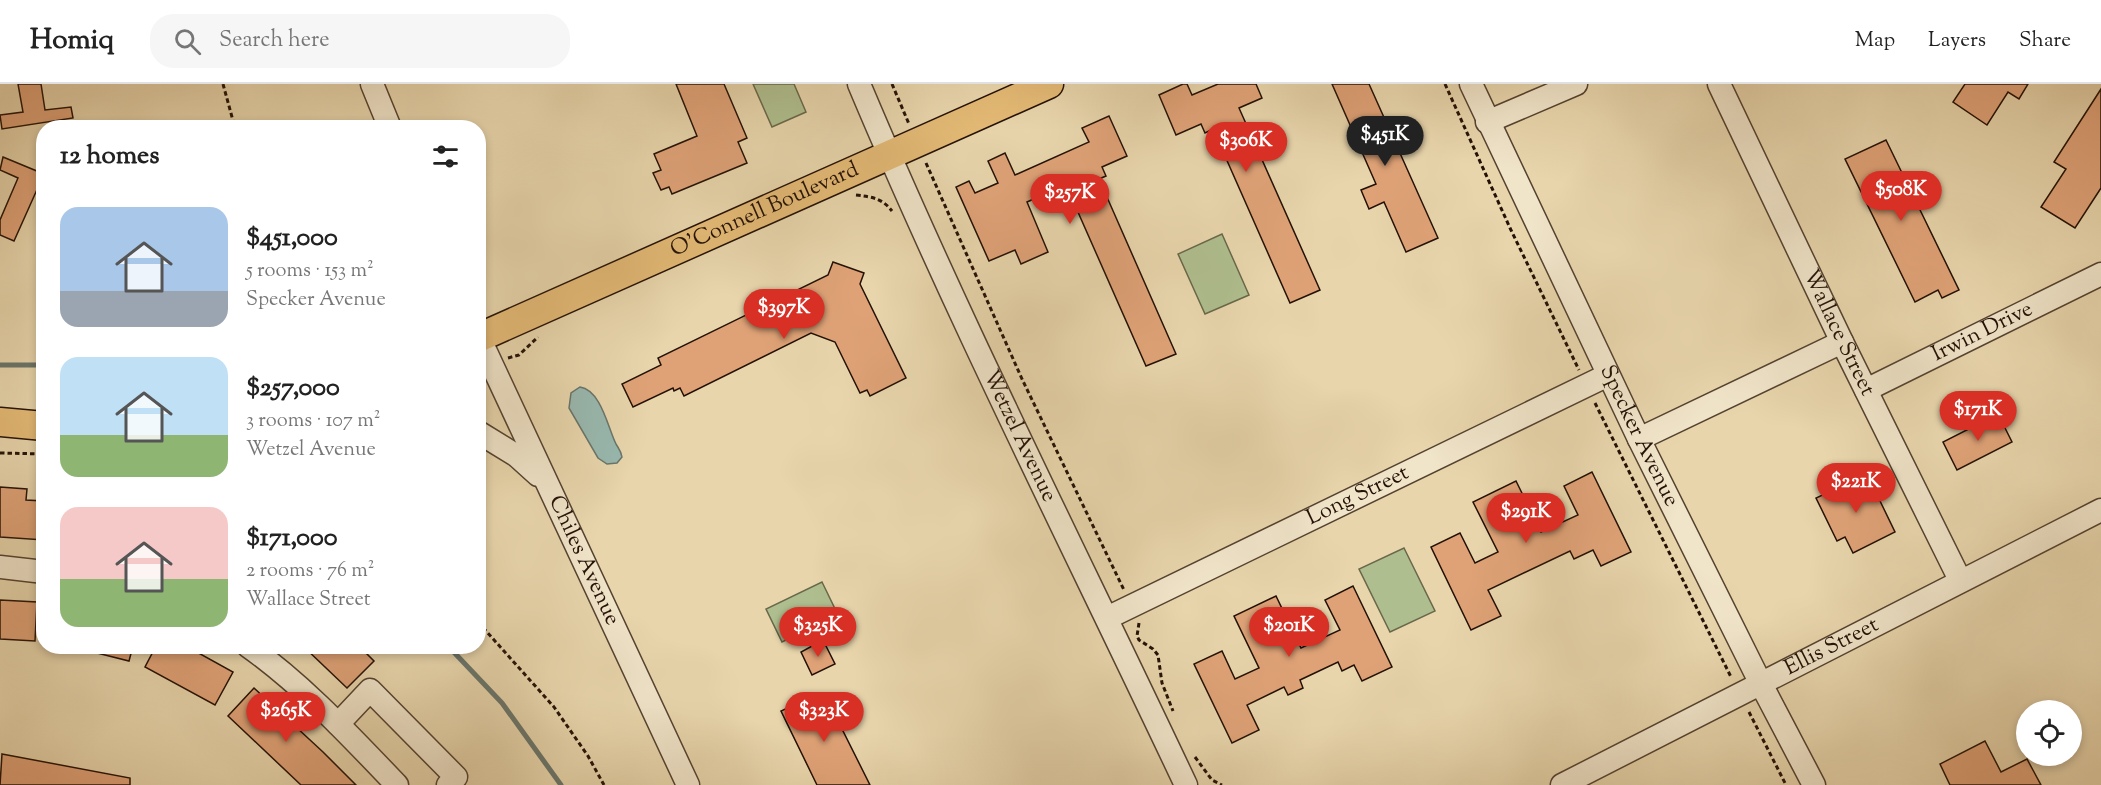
<!DOCTYPE html>
<meta charset="utf-8">
<style>
body{margin:0;font-family:"Sorts Mill Goudy",serif;background:#f6f6f6;color:#222;height:100vh;display:flex;flex-direction:column;font-size:22px;white-space:nowrap}
*{box-sizing:border-box;margin:0}
p{font-size:20px;color:#767676}
.icon{flex:none;width:33px;height:33px;fill:none;stroke:currentColor;stroke-width:2;stroke-linecap:round;stroke-linejoin:round}
.map{position:relative;flex:1;overflow:hidden}
.drawer{position:absolute;left:36px;top:36px;width:450px;height:534px;display:flex;flex-direction:column;background:#fff;border-radius:24px;box-shadow:0 3px 9px #0003}
.drawer>*{flex:none}
.tools{position:absolute;left:2016px;top:616px;display:grid;gap:12px}
.tools a{display:grid;place-items:center;width:66px;height:66px;border-radius:50%;background:#fff;box-shadow:0 3px 9px #0003;font-size:30px}
.price{position:absolute;translate:-50% -51px;padding:0 14px;border-radius:21px;background:#d93025;color:#fff;font-size:20px;line-height:39px;filter:drop-shadow(0 2px 3px #0008)}
.price::after{content:'';position:absolute;left:50%;top:36px;width:18px;height:14px;margin-left:-9px;background:inherit;clip-path:polygon(0 0,100% 0,50% 100%)}
.price.on{background:#222;color:#fff}
ul{padding:0;list-style:none}
li{display:flex;align-items:center;gap:18px;height:150px;padding:0 24px}
li span{display:grid;place-items:center;flex:none;width:168px;height:120px;border-radius:18px;color:#555}
li>.icon{margin-inline-start:auto}
span .icon{width:72px;height:72px;fill:#fffc;stroke-width:1}
li b{font-size:26px}
h2{display:flex;justify-content:space-between;align-items:center;height:72px;padding:0 24px;font-size:26px}
header{display:flex;align-items:center;gap:36px;box-sizing:border-box;height:84px;padding:0 30px;background:#fff;border-bottom:2px solid #e0e0e0}
header strong{font-size:28px}
nav{display:flex;gap:33px;margin-inline-start:auto;font-size:21px}
.search{width:420px;height:54px;background:#f6f6f6;display:flex;align-items:center;gap:15px;box-sizing:border-box;padding:0 21px;border-radius:24px;color:#767676;font-size:22px}
.map>svg:first-child{display:block}
</style>
<header>
<strong>Homiq</strong>
<div class="search"><svg class="icon" aria-label="search" viewBox="0 0 24 24"><circle cx="10" cy="10" r="6"/><path d="M15 15l6 6"/></svg>Search here</div>
<nav><a>Map</a><a>Layers</a><a>Share</a></nav>
</header>
<div class="map">
<svg width="2101" height="701" viewBox="0 0 2101 701">
<rect width="100%" height="100%" fill="#e8d5ac"/>
<filter id="stains"><feTurbulence type="fractalNoise" baseFrequency=".00333" numOctaves="4"/><feColorMatrix values="0 0 0 0 .2 0 0 0 0 .09 0 0 0 0 .02 0 0 0 .5 -.17"/></filter>
<radialGradient id="worn" r=".72"><stop offset=".6" stop-color="#630" stop-opacity="0"/><stop offset="1" stop-color="#630" stop-opacity=".3"/></radialGradient>
<g fill="#afbe8e" stroke="#69684a" stroke-width="1.5">
<polygon points="753,0 794,0 806,28 772,43"/>
<polygon points="1222,150 1249,211 1205,230 1178,170"/>
<polygon points="1404,464 1435,527 1390,548 1359,485"/>
<polygon points="822,498 838,531 782,558 766,525"/>
</g>
<path fill="#98b8af" stroke="#69756b" stroke-width="1.5" d="M580 303C601 306 608 344 616 360 619 365 621 367 622 373L617 379 607 380 598 374 569 324 571 309Z"/>
<g fill="none" stroke-linecap="round" stroke-linejoin="round">
<g stroke="#69756b" stroke-width="5">
<polyline points="0,281 44,281"/>
<polyline points="448,562 502,619 561,701"/>
</g>
</g>
<g fill="#dfa277" stroke="#231106" stroke-width="1.5">
<polygon points="18,0 41,0 45,26 71,23 73,34 2,45 0,31 23,28"/>
<polygon points="676,0 724,0 747,54 738,58 747,79 672,110 669,103 661,106 653,89 661,86 654,70 697,52"/>
<polygon points="1183,0 1187,0 1192,11 1218,0 1256,0 1262,14 1239,24 1320,206 1290,219 1213,45 1205,49 1201,40 1176,51 1159,11"/>
<polygon points="1332,0 1369,0 1438,154 1406,168 1384,118 1369,125 1361,106 1376,100"/>
<polygon points="1965,0 2028,0 2019,15 2008,8 1987,41 1953,18"/>
<polygon points="2101,5 2101,104 2075,144 2041,123 2066,85 2054,78"/>
<polygon points="1109,32 1127,72 1102,83 1106,92 1099,95 1176,270 1146,282 1066,101 1027,118 1048,168 1021,180 1015,166 989,177 956,103 969,97 975,109 998,99 988,77 1005,69 1015,91 1089,58 1082,44"/>
<polygon points="1886,56 1959,206 1942,214 1938,206 1915,218 1845,75"/>
<polygon points="3,73 44,90 14,157 0,151 0,136 18,94 0,86"/>
<polygon points="833,178 864,189 860,200 906,294 870,312 867,306 860,309 835,258 811,249 684,312 680,304 674,307 673,304 633,323 622,300 661,281 658,274 828,191"/>
<polygon points="1998,330 2012,358 1957,386 1943,358"/>
<polygon points="1592,388 1631,468 1601,482 1593,466 1574,475 1570,467 1488,506 1501,532 1471,546 1431,463 1460,449 1475,479 1498,468 1473,418 1516,397 1541,448 1578,431 1564,402"/>
<polygon points="1867,390 1895,448 1853,469 1845,453 1837,457 1816,414"/>
<polygon points="0,403 27,405 26,416 44,417 44,456 0,453"/>
<polygon points="1353,502 1392,583 1362,597 1354,581 1342,587 1338,578 1300,596 1303,604 1288,611 1284,603 1247,621 1259,646 1232,659 1194,580 1222,567 1235,595 1259,584 1234,532 1276,512 1301,564 1340,546 1325,516"/>
<polygon points="0,516 37,518 35,557 0,555"/>
<polygon points="823,556 835,580 812,591 801,568"/>
<polygon points="90,562 133,562 129,577 89,567"/>
<polygon points="156,562 186,562 233,588 215,621 145,583"/>
<polygon points="303,562 359,562 374,577 347,604"/>
<polygon points="254,604 323,668 356,701 301,701 228,632"/>
<polygon points="817,610 820,616 826,613 870,701 817,701 781,627"/>
<polygon points="1985,657 2001,688 2027,675 2041,701 1950,701 1940,680"/>
<polygon points="2,670 130,694 130,701 0,701"/>
</g>
<g fill="none" stroke-linecap="round" stroke-linejoin="round">
<g stroke="#544230" stroke-width="25">
<g id="minor">
<polyline points="372,0 390,44"/>
<path id="s1" d="M859 0C959 238 1076 468 1186 701"/>
<path id="s2" d="M1471 0 1639 355 1760 598 1814 701"/>
<path id="s3" d="M1719 0 1842 258 1960 496"/>
<polyline points="1487,38 1576,0"/>
<path id="s4" d="M478 251 688 701"/>
<path id="s5" d="M1866 306 2101 190"/>
<polyline points="478,348 517,372 538,391"/>
<polyline points="1639,355 1842,258"/>
<polyline points="0,483 44,488"/>
<path id="s6" d="M1107 534 1608 291"/>
<path d="M248 562C304 602 350 652 397 701"/>
<polyline points="338,640 370,606 456,693 448,701"/>
<path id="s7" d="M1562 701 2101 426"/>
</g>
</g>
<g stroke="#231106" stroke-width="31">
<g id="major">
<path id="s8" d="M478 254 1049 0"/>
<polyline points="0,338 44,342"/>
</g>
</g>
<g stroke="#231106" stroke-width="3" stroke-dasharray="4.5 3" stroke-linecap="butt">
<polyline points="223,0 235,44"/>
<polyline points="892,0 909,40"/>
<polyline points="1445,0 1510,144 1579,286"/>
<polyline points="926,79 1022,295 1124,506"/>
<path d="M856 111C872 113 882 114 892 127"/>
<polyline points="508,274 519,271 538,253"/>
<polyline points="1595,319 1731,593"/>
<polyline points="0,369 44,370"/>
<polyline points="478,538 554,623 588,672 604,701"/>
<polyline points="1139,539 1137,552 1139,556 1153,565 1158,571 1162,599 1173,627"/>
<polyline points="1749,628 1786,701"/>
<polyline points="1195,673 1212,696 1222,701"/>
</g>
<use href="#minor" stroke="#f0e4c9" stroke-width="22"/>
<use href="#major" stroke="#e4ba76" stroke-width="28"/>
</g>
<g text-anchor="middle" dominant-baseline="central" stroke-width="6" stroke-linejoin="round" paint-order="stroke">
<g font-size="22" fill="#231106" stroke="#f0e4c9">
<text stroke="none"><textPath href="#s8" startOffset="314">O'Connell Boulevard</textPath></text>
<text stroke="none"><textPath href="#s5" startOffset="130">Irwin Drive</textPath></text>
<text stroke="none"><textPath href="#s3" startOffset="276">Wallace Street</textPath></text>
<text stroke="none"><textPath href="#s1" startOffset="387">Wetzel Avenue</textPath></text>
<text stroke="none"><textPath href="#s2" startOffset="390">Specker Avenue</textPath></text>
<text stroke="none"><textPath href="#s6" startOffset="279">Long Street</textPath></text>
<text stroke="none"><textPath href="#s4" startOffset="249">Chiles Avenue</textPath></text>
<text stroke="none"><textPath href="#s7" startOffset="303">Ellis Street</textPath></text>
</g>
</g>
<rect width="100%" height="100%" filter="url(#stains)"/>
<rect width="100%" height="100%" fill="url(#worn)"/>
</svg>
<div class="tools">
<a><svg class="icon" aria-label="locate" viewBox="0 0 24 24"><circle cx="12" cy="12" r="6"/><path d="M12 2v4M12 18v4M2 12h4M18 12h4"/></svg></a>
</div>
<b class="price on" style="left:1385px;top:83px">$451K</b>
<b class="price" style="left:1246px;top:89px">$306K</b>
<b class="price" style="left:1901px;top:138px">$508K</b>
<b class="price" style="left:1070px;top:141px">$257K</b>
<b class="price" style="left:784px;top:256px">$397K</b>
<b class="price" style="left:1978px;top:358px">$171K</b>
<b class="price" style="left:1856px;top:430px">$221K</b>
<b class="price" style="left:1526px;top:460px">$291K</b>
<b class="price" style="left:818px;top:574px">$325K</b>
<b class="price" style="left:1289px;top:574px">$201K</b>
<b class="price" style="left:286px;top:659px">$265K</b>
<b class="price" style="left:824px;top:659px">$323K</b>
<section class="drawer">
<h2>12 homes<svg class="icon" aria-label="filters" viewBox="0 0 24 24"><path d="M4 7h16M4 17h16"/><circle cx="9" cy="7" r="2"/><circle cx="15" cy="17" r="2"/></svg></h2>
<ul>
<li><span style="background:linear-gradient(#a9c7e8 70%,#9aa5b1 0)"><svg class="icon" aria-label="home" viewBox="0 0 24 24"><path d="M3 11l9-7 9 7M6 9v11h12V9"/></svg></span><div><b>$451,000</b><p>5 rooms · 153 m²</p><p>Specker Avenue</p></div></li>
<li><span style="background:linear-gradient(#bfe0f5 65%,#8fb573 0)"><svg class="icon" aria-label="home" viewBox="0 0 24 24"><path d="M3 11l9-7 9 7M6 9v11h12V9"/></svg></span><div><b>$257,000</b><p>3 rooms · 107 m²</p><p>Wetzel Avenue</p></div></li>
<li><span style="background:linear-gradient(#f6c9c9 60%,#8fb573 0)"><svg class="icon" aria-label="home" viewBox="0 0 24 24"><path d="M3 11l9-7 9 7M6 9v11h12V9"/></svg></span><div><b>$171,000</b><p>2 rooms · 76 m²</p><p>Wallace Street</p></div></li>
</ul>
</section>
</div>
